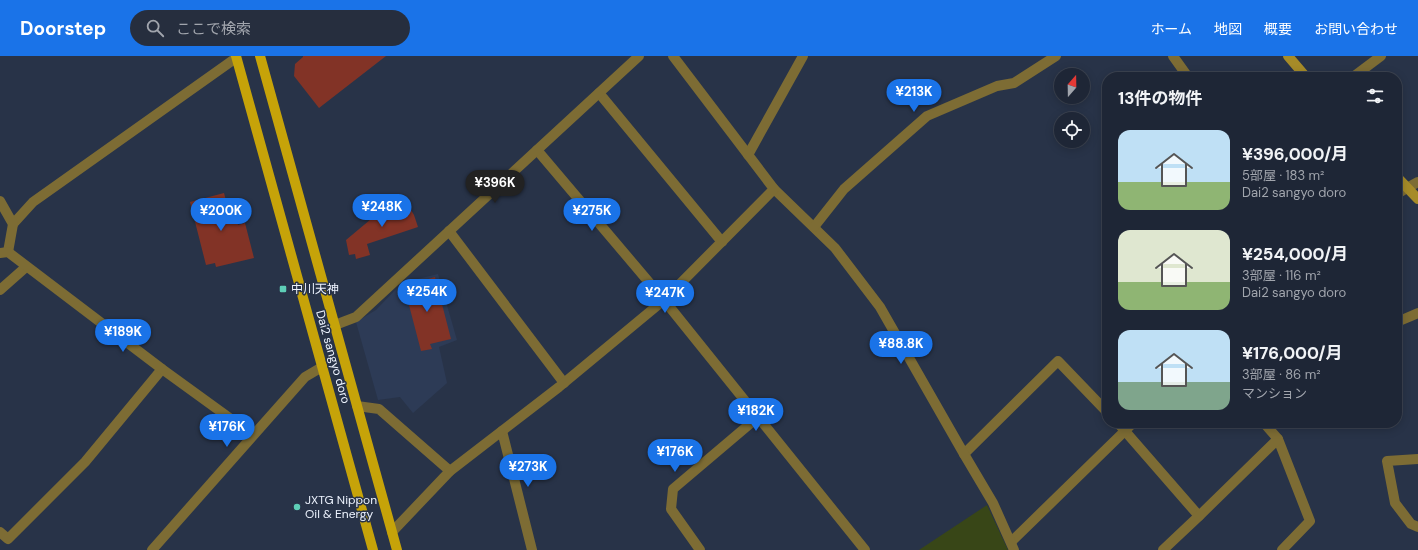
<!DOCTYPE html>
<html lang="ja">
<meta charset="utf-8">
<style>
body{margin:0;font-family:"DM Sans","Noto Sans JP",sans-serif;background:#262e3e;color:#f1f3f6;height:100vh;display:flex;flex-direction:column;font-size:15px;white-space:nowrap}
*{box-sizing:border-box;margin:0}
p{font-size:13px;color:#a1a5ad}
.icon{flex:none;width:22px;height:22px;fill:none;stroke:currentColor;stroke-width:2;stroke-linecap:round;stroke-linejoin:round}
.map{position:relative;flex:1;overflow:hidden}
.drawer{position:absolute;left:1102px;top:16px;width:300px;height:356px;display:flex;flex-direction:column;background:#1e2636;border-radius:16px;box-shadow:0 2px 10px #0003,0 0 0 1px #3c4351}
.drawer>*{flex:none}
.needle{width:26px;rotate:20deg}
.buttons{position:absolute;left:1054px;top:12px;display:grid;gap:8px}
.buttons a{display:grid;place-items:center;width:36px;height:36px;border-radius:50%;background:#1e2636;box-shadow:0 2px 10px #0003,0 0 0 1px #3c4351;font-size:20px}
.price{position:absolute;translate:-50% -34px;padding:0 9px;border-radius:14px;background:#1a73e8;color:#fff;font-size:13px;line-height:26px;filter:drop-shadow(0 1px 2px #0008)}
.price::after{content:'';position:absolute;left:50%;top:24px;width:12px;height:9px;margin-left:-6px;background:inherit;clip-path:polygon(0 0,100% 0,50% 100%)}
.price.current{background:#222;color:#fff}
ul{padding:0;list-style:none}
li{display:flex;align-items:center;gap:12px;height:100px;padding:0 16px}
li span{display:grid;place-items:center;flex:none;width:112px;height:80px;border-radius:12px;color:#555}
li>.icon{margin-inline-start:auto}
span .icon{width:48px;height:48px;fill:#fffc;stroke-width:1}
li b{font-size:17px}
h2{display:flex;justify-content:space-between;align-items:center;height:48px;padding:0 16px;font-size:17px}
header{display:flex;align-items:center;gap:24px;box-sizing:border-box;height:56px;padding:0 20px;background:#1a73e8;color:#fff}
header strong{font-size:19px}
nav{display:flex;gap:22px;margin-inline-start:auto;font-size:14px}
.search{width:280px;height:36px;background:#262e3e;display:flex;align-items:center;gap:10px;box-sizing:border-box;padding:0 14px;border-radius:22px;color:#a1a5ad;font-size:15px}
.map>svg:first-child{display:block}
</style>
<header>
<strong>Doorstep</strong>
<div class="search"><svg class="icon" aria-label="search" viewBox="0 0 24 24"><circle cx="10" cy="10" r="6"/><path d="M15 15l6 6"/></svg>ここで検索</div>
<nav><a>ホーム</a><a>地図</a><a>概要</a><a>お問い合わせ</a></nav>
</header>
<div class="map">
<svg width="1418" height="494" viewBox="0 0 1418 494">
<rect width="100%" height="100%" fill="#283348"/>
<polygon fill="#2d3b56" points="438,218 457,284 439,291 447,327 413,357 400,341 378,344 356,266 376,254 402,227"/>
<polygon fill="#384617" points="987,449 1008,494 919,494"/>
<g fill="#823326">
<polygon points="303,0 386,0 319,52 294,20 295,8 303,1"/>
<polygon points="224,137 228,152 233,150 238,169 245,167 254,202 216,211 215,207 206,209 190,146"/>
<polygon points="405,144 414,159 418,171 367,188 370,199 356,203 355,198 349,199 346,184 389,148"/>
<polygon points="435,221 451,283 430,288 432,293 421,295 404,230"/>
</g>
<g fill="none" stroke-linecap="round" stroke-linejoin="round">
<g stroke="#7d6c34" stroke-width="10">
<polyline points="1353,21 1381,0"/>
<polyline points="599,37 722,186"/>
<polyline points="748,99 803,0"/>
<polyline points="1407,132 1418,126"/>
<polyline points="13,168 33,146 236,2"/>
<polyline points="449,175 564,327"/>
<polyline points="0,234 26,211"/>
<polyline points="357,350 379,353 450,415"/>
<polyline points="1118,367 1199,460"/>
<polyline points="1278,383 1310,465 1282,494"/>
<polyline points="964,398 1058,305 1107,356"/>
<polyline points="1418,403 1387,405 1395,447 1411,468 1418,471"/>
<polyline points="0,476 8,483 85,406 162,313"/>
<polyline points="1011,486 1133,367"/>
<polyline points="1163,494 1199,460 1278,383 1264,367"/>
</g>
<g stroke="#7d6c34" stroke-width="10">
<polyline points="1173,0 1188,21"/>
<polyline points="537,94 664,244 865,494"/>
<polyline points="774,133 835,192 880,251 964,398 993,447 1014,494"/>
<polyline points="1397,138 1407,132"/>
<polyline points="0,145 13,168 8,196"/>
<polyline points="814,171 844,133 927,60 997,30 1014,27 1056,0"/>
<polyline points="0,197 8,196 162,313 253,379"/>
<polyline points="1397,266 1418,257"/>
<polyline points="335,269 356,261 639,0"/>
<polyline points="502,375 532,494"/>
<polyline points="392,476 450,415 559,331 664,244 774,133 673,0"/>
<polyline points="152,494 305,321 322,311"/>
<polyline points="700,494 671,453 673,433 758,361"/>
</g>
<g stroke="#a68b28" stroke-width="10">
<polyline points="1288,0 1306,21"/>
<polyline points="1397,121 1418,143"/>
</g>
<g stroke="#c6a309" stroke-width="10">
<polyline points="236,0 373,494"/>
<polyline points="260,0 397,494"/>
</g>
</g>
<g fill="#5eceb7" stroke="#283348" stroke-width="1.5">
<rect x="279" y="229" width="8" height="8" rx="2"/>
<circle cx="297" cy="451" r="4"/>
</g>
<g text-anchor="middle" dominant-baseline="central" stroke-width="3" stroke-linejoin="round" paint-order="stroke">
<g font-size="12" fill="#edf3fe" stroke="#283348" text-anchor="start">
<text x="291" y="233">中川天神</text>
<text x="305" y="444">JXTG Nippon<tspan x="305" dy="14">Oil &amp; Energy</tspan></text>
</g>
<g font-size="12" fill="#edf3fe" stroke="#283348">
<text transform="translate(333 301) rotate(74)">Dai2 sangyo doro</text>
</g>
</g>
</svg>
<div class="buttons">
<a><svg class="needle" viewBox="-14 -14 28 28"><path d="M0-13l5 13h-10z" fill="#e53935"/><path d="M0 13l5-13h-10z" fill="#a1a5ad"/></svg></a>
<a><svg class="icon" aria-label="locate" viewBox="0 0 24 24"><circle cx="12" cy="12" r="6"/><path d="M12 2v4M12 18v4M2 12h4M18 12h4"/></svg></a>
</div>
<b class="price" style="left:914px;top:57px">¥213K</b>
<b class="price current" style="left:495px;top:148px">¥396K</b>
<b class="price" style="left:382px;top:172px">¥248K</b>
<b class="price" style="left:221px;top:176px">¥200K</b>
<b class="price" style="left:592px;top:176px">¥275K</b>
<b class="price" style="left:427px;top:257px">¥254K</b>
<b class="price" style="left:665px;top:258px">¥247K</b>
<b class="price" style="left:123px;top:297px">¥189K</b>
<b class="price" style="left:901px;top:309px">¥88.8K</b>
<b class="price" style="left:756px;top:376px">¥182K</b>
<b class="price" style="left:227px;top:392px">¥176K</b>
<b class="price" style="left:675px;top:417px">¥176K</b>
<b class="price" style="left:528px;top:432px">¥273K</b>
<section class="drawer">
<h2>13件の物件<svg class="icon" aria-label="filters" viewBox="0 0 24 24"><path d="M4 7h16M4 17h16"/><circle cx="9" cy="7" r="2"/><circle cx="15" cy="17" r="2"/></svg></h2>
<ul>
<li><span style="background:linear-gradient(#bfe0f5 65%,#8fb573 0)"><svg class="icon" aria-label="home" viewBox="0 0 24 24"><path d="M3 11l9-7 9 7M6 9v11h12V9"/></svg></span><div><b>¥396,000/月</b><p>5部屋 · 183 m²</p><p>Dai2 sangyo doro</p></div></li>
<li><span style="background:linear-gradient(#dfe7d0 65%,#8fb573 0)"><svg class="icon" aria-label="home" viewBox="0 0 24 24"><path d="M3 11l9-7 9 7M6 9v11h12V9"/></svg></span><div><b>¥254,000/月</b><p>3部屋 · 116 m²</p><p>Dai2 sangyo doro</p></div></li>
<li><span style="background:linear-gradient(#bfe0f5 65%,#7fa58c 0)"><svg class="icon" aria-label="home" viewBox="0 0 24 24"><path d="M3 11l9-7 9 7M6 9v11h12V9"/></svg></span><div><b>¥176,000/月</b><p>3部屋 · 86 m²</p><p>マンション</p></div></li>
</ul>
</section>
</div>
